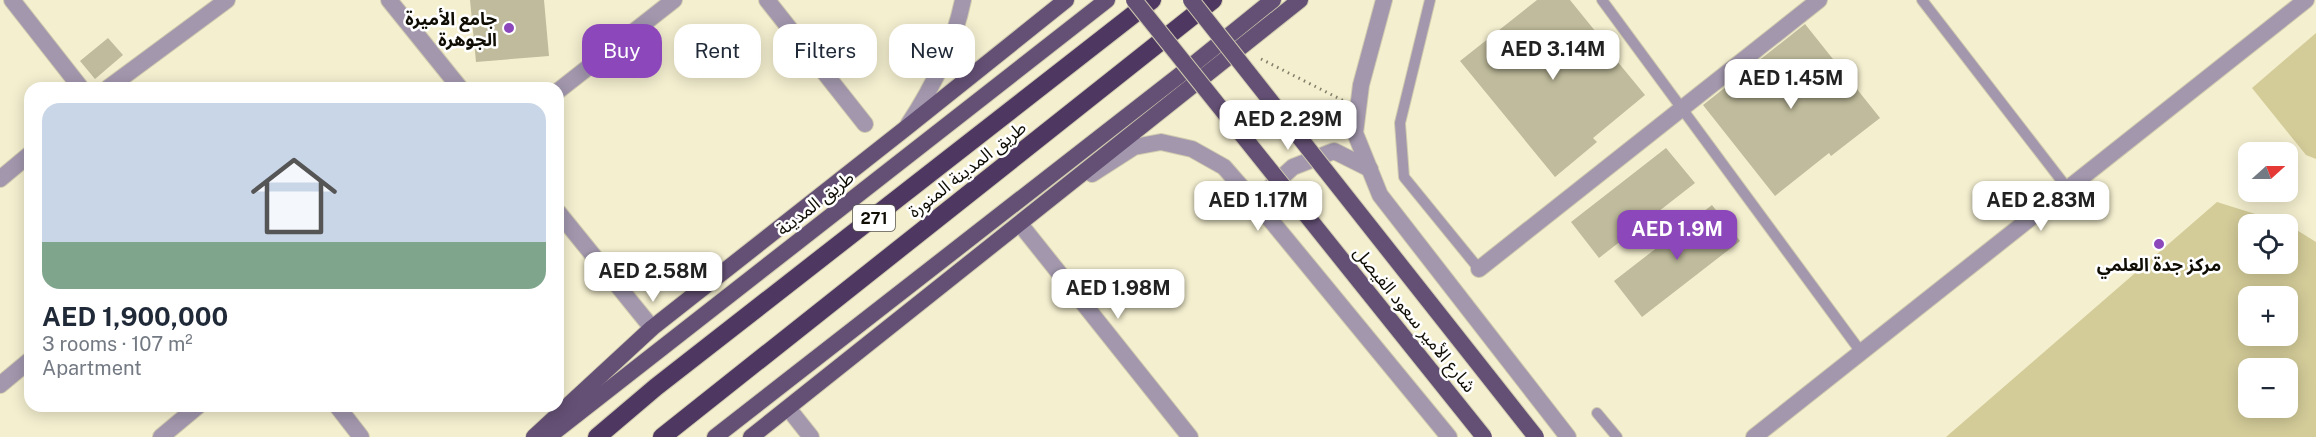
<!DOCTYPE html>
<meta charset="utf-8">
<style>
body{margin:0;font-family:"Public Sans","Noto Sans Arabic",sans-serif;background:#f2f2f3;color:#1f2937;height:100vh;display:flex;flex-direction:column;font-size:22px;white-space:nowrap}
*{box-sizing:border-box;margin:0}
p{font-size:20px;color:#747a83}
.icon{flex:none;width:33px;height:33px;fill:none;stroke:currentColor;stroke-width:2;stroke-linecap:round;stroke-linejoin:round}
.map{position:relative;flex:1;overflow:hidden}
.panel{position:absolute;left:24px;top:82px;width:540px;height:330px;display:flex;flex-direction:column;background:#fff;border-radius:18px;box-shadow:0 3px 15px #0003}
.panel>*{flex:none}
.hud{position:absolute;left:582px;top:24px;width:570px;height:54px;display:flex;gap:12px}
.needle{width:39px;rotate:69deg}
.buttons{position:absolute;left:2238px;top:142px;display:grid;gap:12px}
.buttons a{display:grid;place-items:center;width:60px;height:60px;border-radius:12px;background:#fff;box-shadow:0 3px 15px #0003;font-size:30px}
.price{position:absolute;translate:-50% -51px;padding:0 14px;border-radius:12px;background:#fff;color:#222;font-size:20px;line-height:39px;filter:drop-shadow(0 2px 3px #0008)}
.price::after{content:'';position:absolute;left:50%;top:36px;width:18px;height:14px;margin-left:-9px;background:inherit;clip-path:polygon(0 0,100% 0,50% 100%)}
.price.on{background:#8c47bb;color:#fff}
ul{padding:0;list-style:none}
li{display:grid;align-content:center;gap:12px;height:318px;padding:0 18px}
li+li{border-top:2px solid #e0e1e3}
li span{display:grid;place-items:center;height:186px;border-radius:18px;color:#555}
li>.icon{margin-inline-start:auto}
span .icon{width:108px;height:108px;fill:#fffc;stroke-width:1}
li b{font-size:26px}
.chip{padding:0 21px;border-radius:18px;background:#fff;box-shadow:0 3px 15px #0003;font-size:21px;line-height:54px}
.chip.on{background:#8c47bb;color:#fff}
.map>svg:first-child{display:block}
</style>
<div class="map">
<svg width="2316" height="437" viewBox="0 0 2316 437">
<rect width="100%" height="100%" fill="#f4efcf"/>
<g fill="#d3cb98" fill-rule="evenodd">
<polygon points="2316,33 2316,159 2306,155 2252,88"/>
<path d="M2217 202 2287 224 2316 242V437H1946ZM2248 225H2288V264H2248ZM2248 297H2288V336H2248ZM2248 369H2288V408H2248Z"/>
</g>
<g fill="#bfbb9c">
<polygon points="470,0 544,0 549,56 476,62"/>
<polygon points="1537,0 1570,0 1600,37 1598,38 1645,95 1593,138 1597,142 1555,177 1460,61"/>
<polygon points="1805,24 1880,118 1831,156 1829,153 1775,196 1703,105"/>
<polygon points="108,38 123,55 95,79 80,61"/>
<polygon points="1666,148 1695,183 1599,258 1571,222"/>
<polygon points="1712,205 1740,241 1642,317 1614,281"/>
</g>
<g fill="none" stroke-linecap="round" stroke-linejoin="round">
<g stroke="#d0cbaf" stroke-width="12">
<g id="service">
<polyline points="1430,0 1400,123 1404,177 1479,269"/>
<polyline points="1602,0 1861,352"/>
<polyline points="1922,0 2068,189"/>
<polyline points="1597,413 1617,437"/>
</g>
</g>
<g stroke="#d0cbaf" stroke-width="18">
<g id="minor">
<polyline points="12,0 81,88"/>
<polyline points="389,0 460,88"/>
<polyline points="767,0 865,124"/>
<polyline points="108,88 227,0"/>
<polyline points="558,91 674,0"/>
<polyline points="0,179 30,154"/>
<polyline points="558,212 652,328"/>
<polyline points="1020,224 1190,437"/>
<polyline points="1479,269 1819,0"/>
<polyline points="0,385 30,360"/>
<polyline points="337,406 361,437"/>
<polyline points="788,408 811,437"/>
<polyline points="161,437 198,406"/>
<polyline points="1754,437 2306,0"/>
</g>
</g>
<g stroke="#d0cbaf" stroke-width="18">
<g id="tertiary">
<polyline points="1384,0 1361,85 1355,133 1380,195 1568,437"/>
<path d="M908 125C933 87 954 44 963 0"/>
<polyline points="1092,174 1134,147 1161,142 1192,149 1224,167 1273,223 1449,437"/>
<polyline points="1272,218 1264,193 1293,167 1334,151 1370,169"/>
</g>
</g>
<g stroke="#d0cbaf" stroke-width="18">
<g id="primary">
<polyline points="534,437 652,328 906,128 1066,0"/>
<polyline points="548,437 1107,0"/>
<polyline points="715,437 1190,67 1273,0"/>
<polyline points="751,437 1300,0"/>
</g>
</g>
<g stroke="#d0cbaf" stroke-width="20">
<g id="motorway">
<polyline points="597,437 656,387 1152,0"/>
<polyline points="662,437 1213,0"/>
</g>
</g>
<polyline stroke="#817e69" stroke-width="3" stroke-dasharray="1.5 4.5" stroke-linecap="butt" points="1261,59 1344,101"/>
<use href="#service" stroke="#a297ad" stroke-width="10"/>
<use href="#minor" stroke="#a297ad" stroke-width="16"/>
<use href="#tertiary" stroke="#a297ad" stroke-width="16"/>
<use href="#primary" stroke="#645075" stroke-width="16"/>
<use href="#motorway" stroke="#4e3761" stroke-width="18"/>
<g stroke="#d0cbaf" stroke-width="18" stroke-linecap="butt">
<g id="primary-bridge">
<polyline points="1134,0 1484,437"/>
<polyline points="1191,0 1536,437"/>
</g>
</g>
<use href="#primary-bridge" stroke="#645075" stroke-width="16"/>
</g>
<g fill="#8c47bb" stroke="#fff" stroke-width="2">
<circle cx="509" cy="28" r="6"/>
<circle cx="2159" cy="244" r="6"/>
</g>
<g text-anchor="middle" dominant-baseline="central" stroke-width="5" stroke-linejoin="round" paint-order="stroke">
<rect fill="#fff" stroke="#58564f" stroke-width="1.5" x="853" y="205" width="42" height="26" rx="4.5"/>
<g font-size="16" font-weight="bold" fill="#100e04">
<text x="874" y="218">271</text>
</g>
<g font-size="18" font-weight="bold" fill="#100e04" stroke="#fff" text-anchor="end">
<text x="497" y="18">جامع الأميرة<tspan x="497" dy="21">الجوهرة</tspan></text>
<text x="2159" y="264" text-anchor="middle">مركز جدة العلمي</text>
</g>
<g font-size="18" fill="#100e04" stroke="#fff">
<text transform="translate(967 169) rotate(-38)">طريق المدينة المنورة</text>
<text transform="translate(815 203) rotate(-38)">طريق المدينة</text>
<text transform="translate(1415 319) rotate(51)">شارع الأمير سعود الفيصل</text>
</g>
</g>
</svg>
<div class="buttons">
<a><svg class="needle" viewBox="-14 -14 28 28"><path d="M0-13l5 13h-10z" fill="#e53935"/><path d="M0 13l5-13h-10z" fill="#747a83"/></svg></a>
<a><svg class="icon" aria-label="locate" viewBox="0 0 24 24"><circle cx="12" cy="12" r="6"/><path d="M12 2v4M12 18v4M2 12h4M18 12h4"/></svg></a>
<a>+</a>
<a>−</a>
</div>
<b class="price" style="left:1553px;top:81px">AED 3.14M</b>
<b class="price" style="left:1791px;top:110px">AED 1.45M</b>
<b class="price" style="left:1288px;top:151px">AED 2.29M</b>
<b class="price" style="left:1258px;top:232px">AED 1.17M</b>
<b class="price" style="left:2041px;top:232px">AED 2.83M</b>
<b class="price on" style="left:1677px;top:261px">AED 1.9M</b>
<b class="price" style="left:653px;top:303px">AED 2.58M</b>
<b class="price" style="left:1118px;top:320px">AED 1.98M</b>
<div class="hud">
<a class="chip on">Buy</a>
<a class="chip">Rent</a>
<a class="chip">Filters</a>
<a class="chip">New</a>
</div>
<section class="panel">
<ul>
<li><span style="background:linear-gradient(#c9d6e8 75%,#7fa58c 0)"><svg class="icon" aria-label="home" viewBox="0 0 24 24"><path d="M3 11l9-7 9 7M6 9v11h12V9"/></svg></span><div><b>AED 1,900,000</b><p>3 rooms · 107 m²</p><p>Apartment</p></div></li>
</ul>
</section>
</div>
